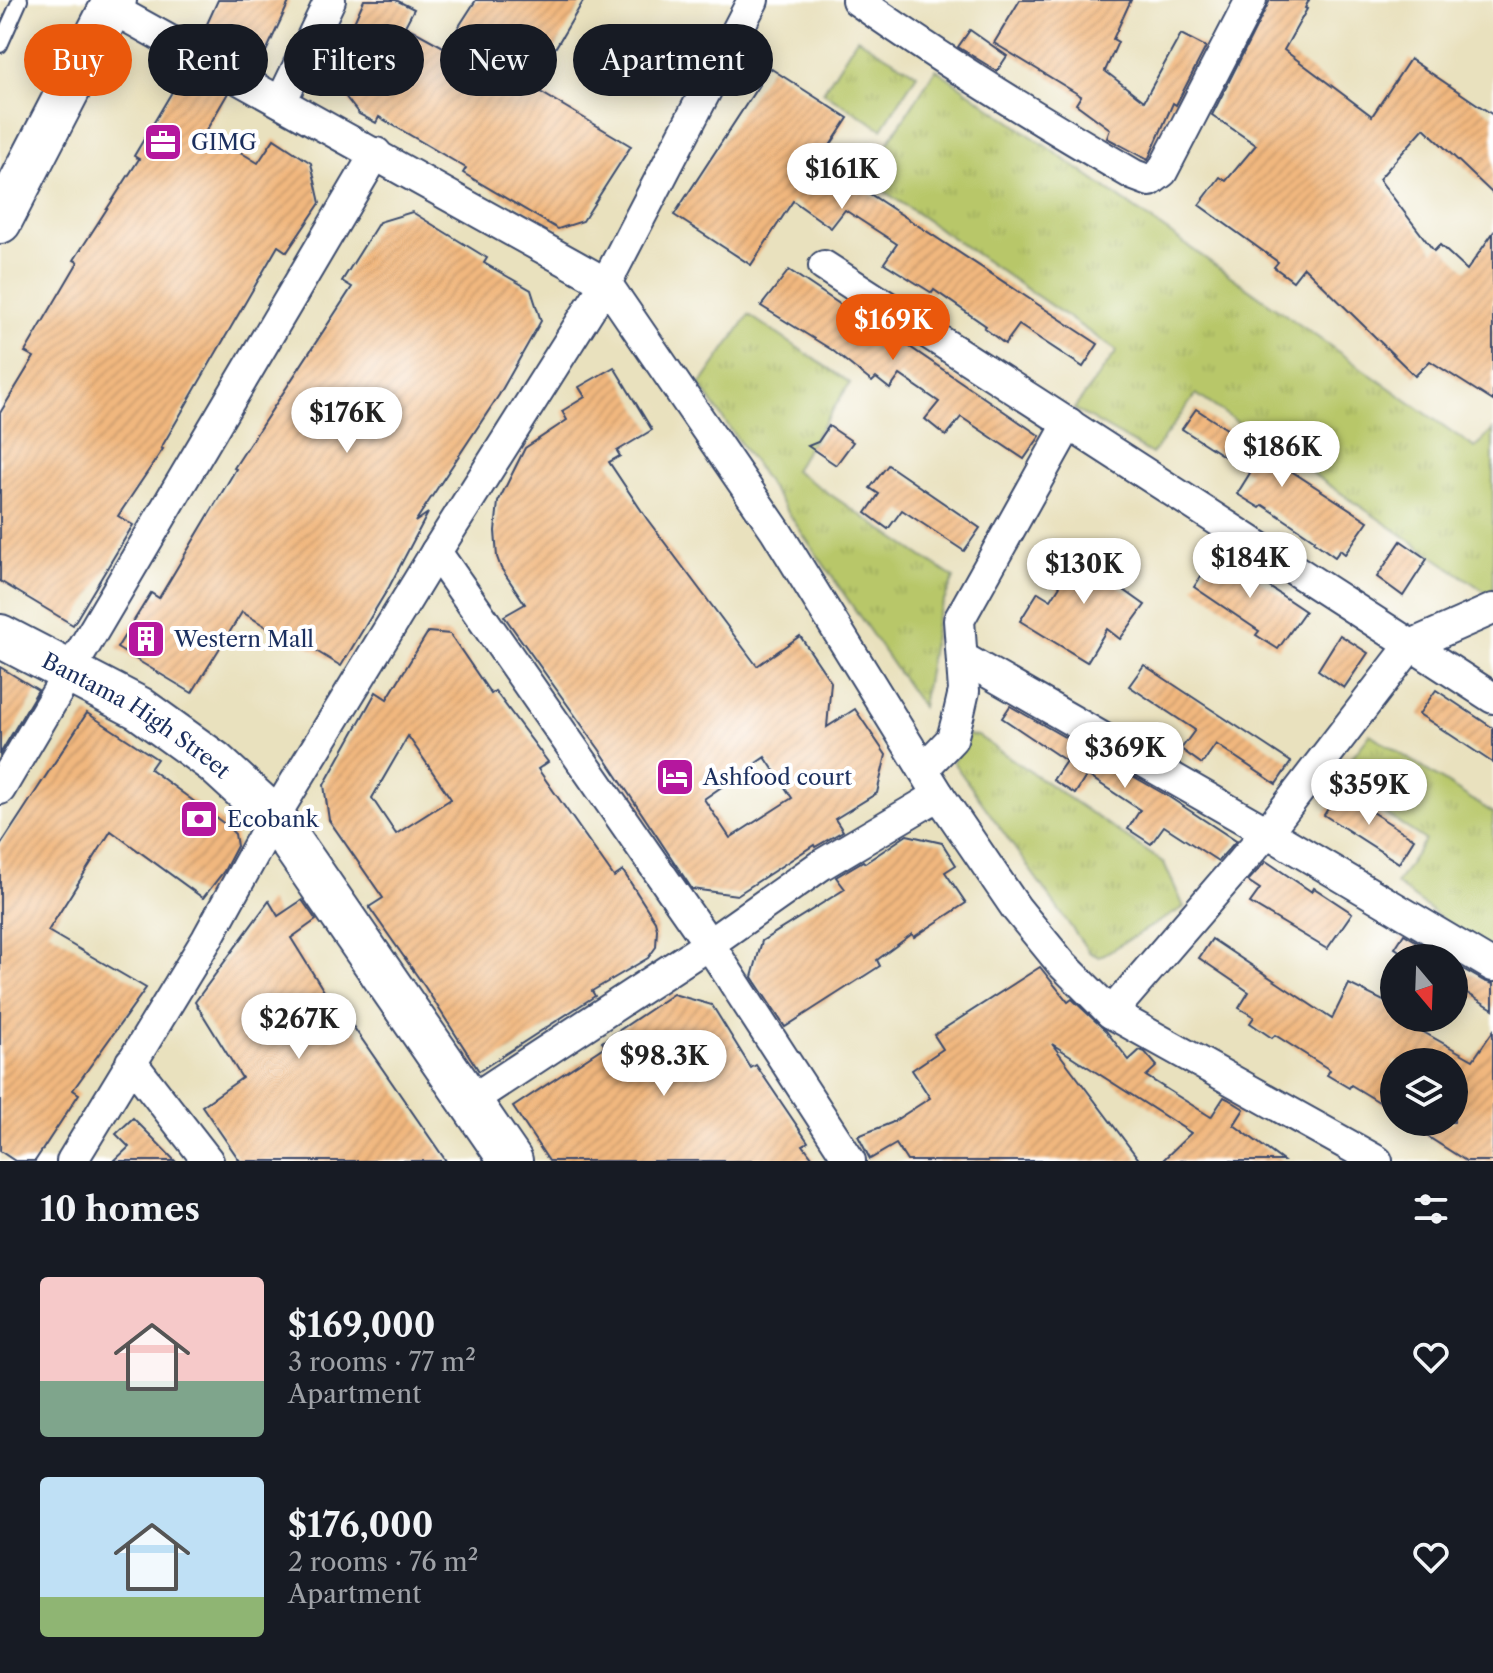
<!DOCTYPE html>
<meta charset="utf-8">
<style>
body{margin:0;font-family:"Libre Caslon Text",serif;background:#242831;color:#f1f3f6;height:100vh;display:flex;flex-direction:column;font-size:30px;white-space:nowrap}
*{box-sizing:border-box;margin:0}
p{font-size:26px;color:#9ea1a6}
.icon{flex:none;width:44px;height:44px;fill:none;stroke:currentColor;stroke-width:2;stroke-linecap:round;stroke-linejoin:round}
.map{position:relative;height:1161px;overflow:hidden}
.drawer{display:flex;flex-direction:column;background:#171b24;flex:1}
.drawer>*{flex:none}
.banner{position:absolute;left:24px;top:24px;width:800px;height:72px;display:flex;gap:16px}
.needle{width:52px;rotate:161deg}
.controls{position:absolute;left:1380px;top:944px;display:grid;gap:16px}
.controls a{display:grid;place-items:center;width:88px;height:88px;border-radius:50%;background:#171b24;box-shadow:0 4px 20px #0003;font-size:40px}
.price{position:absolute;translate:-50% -68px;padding:0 18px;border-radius:28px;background:#fff;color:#222;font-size:26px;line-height:52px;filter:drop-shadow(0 2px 4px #0008)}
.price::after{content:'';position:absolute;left:50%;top:48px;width:24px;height:18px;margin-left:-12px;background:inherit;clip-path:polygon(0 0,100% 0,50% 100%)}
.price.active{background:#ea580c;color:#fff}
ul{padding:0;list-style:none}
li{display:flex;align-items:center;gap:24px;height:200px;padding:0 40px}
li span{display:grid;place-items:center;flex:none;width:224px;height:160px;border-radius:8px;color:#555}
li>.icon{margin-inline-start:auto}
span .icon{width:96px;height:96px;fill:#fffc;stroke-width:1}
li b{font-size:34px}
h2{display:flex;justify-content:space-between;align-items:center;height:96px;padding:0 40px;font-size:34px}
.pill{padding:0 28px;border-radius:36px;background:#171b24;box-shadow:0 4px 20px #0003;font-size:28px;line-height:72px}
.pill.active{background:#ea580c;color:#fff}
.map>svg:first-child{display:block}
</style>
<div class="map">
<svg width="1493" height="1161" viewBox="0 0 1493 1161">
<defs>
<pattern id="grass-tufts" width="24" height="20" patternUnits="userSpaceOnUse" patternTransform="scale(2)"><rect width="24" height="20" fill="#b8c769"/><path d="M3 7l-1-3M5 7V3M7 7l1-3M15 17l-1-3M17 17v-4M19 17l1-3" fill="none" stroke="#9eab5d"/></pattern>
<pattern id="building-hatch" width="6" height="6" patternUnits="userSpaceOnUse" patternTransform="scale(2)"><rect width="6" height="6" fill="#f1b77e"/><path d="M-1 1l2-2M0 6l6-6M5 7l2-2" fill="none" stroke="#ce9e6f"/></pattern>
</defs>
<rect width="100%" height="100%" fill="#fff"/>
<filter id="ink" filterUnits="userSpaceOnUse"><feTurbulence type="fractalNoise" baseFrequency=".0125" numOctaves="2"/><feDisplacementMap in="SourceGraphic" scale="16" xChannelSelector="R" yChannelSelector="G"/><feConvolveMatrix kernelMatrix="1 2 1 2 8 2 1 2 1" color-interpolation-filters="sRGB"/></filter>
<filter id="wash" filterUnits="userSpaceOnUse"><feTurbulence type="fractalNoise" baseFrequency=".006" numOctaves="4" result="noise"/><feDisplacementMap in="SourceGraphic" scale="32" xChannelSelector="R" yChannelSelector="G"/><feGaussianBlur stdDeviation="1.8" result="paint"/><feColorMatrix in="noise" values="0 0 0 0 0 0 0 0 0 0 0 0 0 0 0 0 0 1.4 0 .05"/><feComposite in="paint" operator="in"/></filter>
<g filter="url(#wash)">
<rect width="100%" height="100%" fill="#e9e1be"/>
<g fill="url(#grass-tufts)" stroke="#6a7b64" stroke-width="2">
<polygon points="857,38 917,74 882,129 823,92"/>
<polygon points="936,69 1475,448 1493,430 1493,592 1490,595 1196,394 1152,454 1074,409 1117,351 865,178"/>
<polygon points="749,315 850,383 794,470 954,578 937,617 922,707 700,385"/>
<polygon points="1370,734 1493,813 1493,957 1396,884 1425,840 1334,780"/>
<polygon points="967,735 978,736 1164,863 1184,907 1099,957 1089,952 953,762"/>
</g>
<g id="blocks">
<g fill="url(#building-hatch)" fill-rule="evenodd">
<polygon points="218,0 290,0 258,69 201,37"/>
<polygon points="364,0 396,0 414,9 405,26 445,48 476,0 584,0 532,87 631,146 583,221 558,229 463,173 466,168 379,117 376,123 359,114 341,91 339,56"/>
<polygon points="1020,0 1131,0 1113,39 1118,42 1105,71 1144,101 1181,34 1206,47 1176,105 1173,103 1148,160 1107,138 1110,129 1076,104 1081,96 994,43"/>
<polygon points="1270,0 1309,0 1305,8 1307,9 1284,50 1372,116 1410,59 1493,115 1493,194 1424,128 1379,179 1434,251 1440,245 1467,270 1493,233 1493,401 1430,361 1415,376 1304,267 1293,281 1274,267 1278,262 1199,205 1220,177 1226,181 1256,145 1212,115"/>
<polygon points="970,30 1007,56 997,71 958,47"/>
<polygon points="770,68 848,118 820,161 1098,344 1083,367 1019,325 1005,344 984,328 986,326 934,290 932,293 884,263 897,244 845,210 831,228 793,201 751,265 674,215"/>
<polygon points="185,70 228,93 206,131 258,163 274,139 311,163 320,203 287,252 278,246 161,448 163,449 118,516 133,525 73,625 0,581 0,413 34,357 25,352 78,262 74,260 139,159 134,156"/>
<polygon points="412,212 487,258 484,263 531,290 541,321 499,395 415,522 428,513 389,587 341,666 286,633 283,637 242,612 192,693 117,648 151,593 159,598 236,469 234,468 352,287 342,281 379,222"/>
<polygon points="789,270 883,333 885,330 1040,436 1024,459 961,417 946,436 925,419 939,402 900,375 890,389 876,378 872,382 832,350 761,306"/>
<path d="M614 367 652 430 617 451 620 456 609 462 647 519 757 666 800 636 831 682 827 727 855 709 886 755 877 793 835 819 843 831 815 847 814 845 737 895 692 889 599 749 504 616 525 604 501 568 497 557 495 531 498 502 525 448 567 420 562 411 585 397 579 387ZM765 757 792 798 730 838 704 799Z"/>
<polygon points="1196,409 1368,521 1345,554 1340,550 1335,557 1314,542 1315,540 1263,505 1260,508 1237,494 1250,473 1182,429"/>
<polygon points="829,426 853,442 836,465 808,446 818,442"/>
<polygon points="888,465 980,528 964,551 902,510 888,529 866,513 879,494 870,488"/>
<polygon points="1401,541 1427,559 1403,596 1377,577"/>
<polygon points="1087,543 1117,562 1107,578 1145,605 1120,639 1107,629 1087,662 1020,621 1038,592 1051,600"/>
<polygon points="1217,552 1305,611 1278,649 1256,635 1259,631 1194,587"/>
<path d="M428 632 450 634 491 694 495 691 548 762 538 769 614 877 623 871 655 921 657 929 656 947 648 958 592 991 595 996 479 1071 425 987 369 907 383 898 329 820 324 785 376 692 387 699ZM408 736 451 799 396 834 372 798Z"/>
<polygon points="1340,635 1368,653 1344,688 1318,670"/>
<polygon points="1144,665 1291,762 1276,784 1216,744 1202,764 1181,749 1195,730 1129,686"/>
<polygon points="0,667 38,690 0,754"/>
<polygon points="1436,690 1493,728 1493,763 1419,714"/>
<polygon points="1010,706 1166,795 1236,841 1218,861 1164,826 1151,844 1128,829 1140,810 1087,775 1075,794 1053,780 1066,761 1002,718"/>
<polygon points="87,713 157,759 150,769 226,825 235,834 237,846 224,871 203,898 111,831 48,931 146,988 73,1090 79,1094 35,1161 15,1161 0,1151 0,846"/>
<polygon points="1339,791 1414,839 1399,863 1324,815"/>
<polygon points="907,835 942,843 956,865 945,872 966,903 914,937 912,934 877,960 880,966 785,1027 752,977 762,941 845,889 836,877 863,861 865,863"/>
<polygon points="1266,861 1312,892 1314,888 1352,913 1327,949 1250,903 1260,889 1248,881"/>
<polygon points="302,900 316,920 291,938 337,1012 341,1009 446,1161 240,1161 202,1106 242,1078 195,1002 269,901 278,916"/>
<polygon points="1404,934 1444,958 1410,958 1395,948"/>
<polygon points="1212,939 1332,1019 1349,984 1394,1006 1394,1018 1425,1018 1418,1029 1473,1060 1493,1031 1493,1161 1466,1161 1405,1122 1454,1122 1454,1062 1394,1062 1394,1111 1351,1085 1349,1088 1327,1075 1330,1070 1275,1035 1272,1038 1250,1023 1254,1017 1239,1008 1249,992 1199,958"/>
<polygon points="1454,964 1484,981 1493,984 1493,1009 1454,985"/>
<polygon points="1040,967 1068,1002 1072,999 1106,1031 1129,1060 1140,1050 1145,1052 1157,1066 1146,1076 1211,1117 1224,1097 1228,1099 1244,1109 1234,1125 1283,1161 1162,1161 1191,1133 1052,1044 1140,1161 907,1161 896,1144 870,1159 858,1136 891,1123 930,1098 912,1070 943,1049 934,1035"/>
<polygon points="673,994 712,1005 751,1068 756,1065 808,1142 803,1145 815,1161 549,1161 513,1107 605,1046 602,1042"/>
<polygon points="133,1118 150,1135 175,1161 114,1161 129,1147 116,1134"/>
</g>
</g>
</g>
<g filter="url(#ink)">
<use href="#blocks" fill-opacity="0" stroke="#3a4a6c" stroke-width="2"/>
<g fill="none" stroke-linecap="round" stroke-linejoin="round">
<g stroke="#3a4a6c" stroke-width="18">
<polyline id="lane" points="0,45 20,0"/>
</g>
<g stroke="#3a4a6c" stroke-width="34">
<g id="street">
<path d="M857 0C946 63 1039 120 1134 175L1150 181 1162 172 1251 0"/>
<polyline points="111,8 606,283 776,531 939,795 1016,908 1061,963 1111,1013 1377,1161"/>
<polyline points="281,102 330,0"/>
<polyline points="824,266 1493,698"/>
<polyline points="436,552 709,944 850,1161"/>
<polyline points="963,658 1267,832 1493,966"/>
<polyline points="923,769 952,739 959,713 964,691 959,620 1069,423"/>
<polyline points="0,789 376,153"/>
<polyline points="1111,1013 1267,832 1411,645 1493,609"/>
<polyline points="131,1062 208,1161"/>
<polyline points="470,1101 709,944 821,865 939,795"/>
<polyline points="72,1161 207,939 274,817 436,552 606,283 753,0"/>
</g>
</g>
<g stroke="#3a4a6c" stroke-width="46">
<g id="secondary">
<polyline points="0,222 115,0"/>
<path id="s1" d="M0 636 139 708 214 762 274 817 511 1161"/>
</g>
</g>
<use href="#lane" stroke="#fff" stroke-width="14"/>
<use href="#street" stroke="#fff" stroke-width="30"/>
<use href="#secondary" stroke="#fff" stroke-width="42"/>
</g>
</g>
<defs>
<g id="office-square" transform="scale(2)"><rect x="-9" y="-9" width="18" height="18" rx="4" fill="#b5179e" stroke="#fff"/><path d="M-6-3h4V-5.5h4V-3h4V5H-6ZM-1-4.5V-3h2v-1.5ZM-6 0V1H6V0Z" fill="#fff"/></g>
<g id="building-square" transform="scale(2)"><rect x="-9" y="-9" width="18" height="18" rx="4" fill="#b5179e" stroke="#fff"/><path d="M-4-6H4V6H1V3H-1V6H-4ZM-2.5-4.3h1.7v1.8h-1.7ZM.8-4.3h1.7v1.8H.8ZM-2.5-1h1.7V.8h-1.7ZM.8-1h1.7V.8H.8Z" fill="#fff"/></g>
<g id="hotel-square" transform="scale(2)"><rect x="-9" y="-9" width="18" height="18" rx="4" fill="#b5179e" stroke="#fff"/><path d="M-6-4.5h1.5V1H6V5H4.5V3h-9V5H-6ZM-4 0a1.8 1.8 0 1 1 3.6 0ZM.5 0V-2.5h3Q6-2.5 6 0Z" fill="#fff"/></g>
<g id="bank-square" transform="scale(2)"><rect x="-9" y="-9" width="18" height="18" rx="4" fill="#b5179e" stroke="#fff"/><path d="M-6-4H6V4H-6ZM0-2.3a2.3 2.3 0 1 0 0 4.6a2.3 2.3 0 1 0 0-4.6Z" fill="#fff"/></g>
</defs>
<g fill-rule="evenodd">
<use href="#office-square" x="163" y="142"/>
<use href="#building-square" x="146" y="639"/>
<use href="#hotel-square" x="675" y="777"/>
<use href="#bank-square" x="199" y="819"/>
</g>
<g text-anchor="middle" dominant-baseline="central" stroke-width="8" stroke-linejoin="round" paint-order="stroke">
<g font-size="22" fill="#1b2f5e" stroke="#fff" text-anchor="start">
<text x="191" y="142">GIMG</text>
<text x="174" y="639">Western Mall</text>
<text x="703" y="777">Ashfood court</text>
<text x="227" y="819">Ecobank</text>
</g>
<g font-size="22" fill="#1b2f5e" stroke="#fff">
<text stroke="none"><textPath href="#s1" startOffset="158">Bantama High Street</textPath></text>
</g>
</g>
</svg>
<div class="controls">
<a><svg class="needle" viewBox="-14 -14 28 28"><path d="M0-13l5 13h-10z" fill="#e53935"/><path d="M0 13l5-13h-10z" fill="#9ea1a6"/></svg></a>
<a><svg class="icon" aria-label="layers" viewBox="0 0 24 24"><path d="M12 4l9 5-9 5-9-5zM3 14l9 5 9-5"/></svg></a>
</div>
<b class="price" style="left:842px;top:211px">$161K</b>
<b class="price active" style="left:893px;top:362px">$169K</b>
<b class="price" style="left:347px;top:455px">$176K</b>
<b class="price" style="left:1282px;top:489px">$186K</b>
<b class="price" style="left:1250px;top:600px">$184K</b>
<b class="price" style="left:1084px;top:606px">$130K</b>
<b class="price" style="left:1125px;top:790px">$369K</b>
<b class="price" style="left:1369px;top:827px">$359K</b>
<b class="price" style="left:299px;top:1061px">$267K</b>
<b class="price" style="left:664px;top:1098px">$98.3K</b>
<div class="banner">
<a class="pill active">Buy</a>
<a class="pill">Rent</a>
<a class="pill">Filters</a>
<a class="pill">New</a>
<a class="pill">Apartment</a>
</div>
</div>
<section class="drawer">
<h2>10 homes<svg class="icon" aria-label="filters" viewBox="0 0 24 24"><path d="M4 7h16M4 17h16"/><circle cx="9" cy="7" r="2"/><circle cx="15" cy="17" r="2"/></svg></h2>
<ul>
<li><span style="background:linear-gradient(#f6c9c9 65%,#7fa58c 0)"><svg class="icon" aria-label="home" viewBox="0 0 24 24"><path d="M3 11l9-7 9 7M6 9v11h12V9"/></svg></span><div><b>$169,000</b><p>3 rooms · 77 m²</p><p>Apartment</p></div><svg class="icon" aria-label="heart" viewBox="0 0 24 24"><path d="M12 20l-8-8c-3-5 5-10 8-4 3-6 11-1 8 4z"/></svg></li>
<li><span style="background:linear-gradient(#bfe0f5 75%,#8fb573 0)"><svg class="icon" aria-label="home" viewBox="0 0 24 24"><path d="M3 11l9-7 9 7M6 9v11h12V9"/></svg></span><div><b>$176,000</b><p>2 rooms · 76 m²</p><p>Apartment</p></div><svg class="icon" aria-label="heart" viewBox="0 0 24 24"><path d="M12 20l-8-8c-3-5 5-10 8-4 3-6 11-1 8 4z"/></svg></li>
</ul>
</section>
